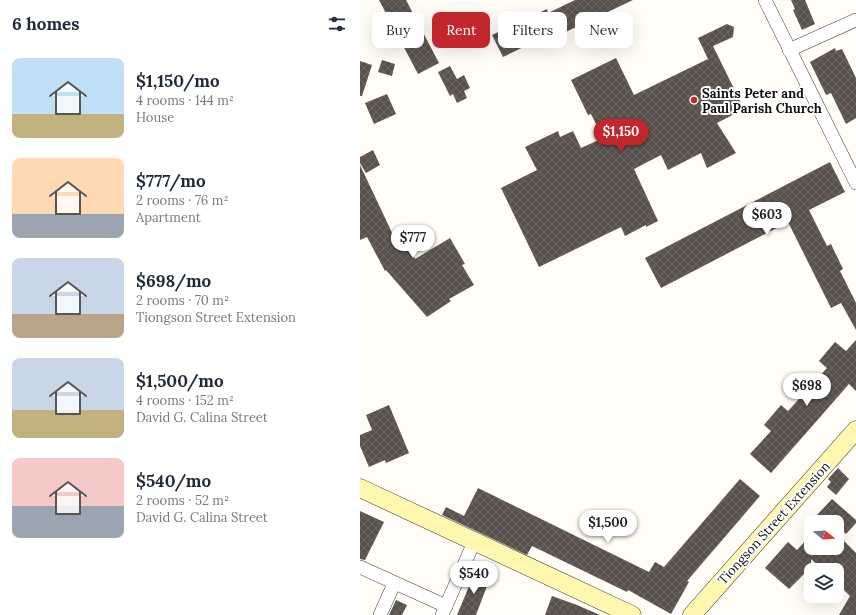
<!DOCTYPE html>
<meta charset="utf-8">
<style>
body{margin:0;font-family:Lora,serif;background:#f2f2f3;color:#1f2937;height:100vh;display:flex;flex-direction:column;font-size:15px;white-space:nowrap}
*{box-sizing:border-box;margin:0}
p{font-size:13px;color:#747a83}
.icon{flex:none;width:22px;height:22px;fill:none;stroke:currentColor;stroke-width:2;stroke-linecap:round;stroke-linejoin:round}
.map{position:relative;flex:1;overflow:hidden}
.drawer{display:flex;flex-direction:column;background:#fff;width:360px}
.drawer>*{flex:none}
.hud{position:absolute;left:12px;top:12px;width:380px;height:36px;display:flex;gap:8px}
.needle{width:26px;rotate:108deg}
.buttons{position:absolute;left:444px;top:515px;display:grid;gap:8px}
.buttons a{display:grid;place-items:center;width:40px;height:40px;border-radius:8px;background:#fff;box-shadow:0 4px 16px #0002;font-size:20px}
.price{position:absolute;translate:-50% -34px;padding:0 9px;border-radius:14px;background:#fff;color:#222;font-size:13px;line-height:26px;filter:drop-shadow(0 1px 2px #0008)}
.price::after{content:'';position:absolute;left:50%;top:24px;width:12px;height:9px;margin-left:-6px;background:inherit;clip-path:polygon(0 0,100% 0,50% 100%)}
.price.selected{background:#c4262e;color:#fff}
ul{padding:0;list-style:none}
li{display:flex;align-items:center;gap:12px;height:100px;padding:0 12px}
li span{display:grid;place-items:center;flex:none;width:112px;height:80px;border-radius:8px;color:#555}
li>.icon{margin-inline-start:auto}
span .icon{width:48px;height:48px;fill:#fffc;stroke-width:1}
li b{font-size:17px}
h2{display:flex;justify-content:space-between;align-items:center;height:48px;padding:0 12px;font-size:17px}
.tag{padding:0 14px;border-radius:8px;background:#fff;box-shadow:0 4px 16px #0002;font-size:14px;line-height:36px}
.tag.selected{background:#c4262e;color:#fff}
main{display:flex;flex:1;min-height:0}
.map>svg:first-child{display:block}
</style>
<main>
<section class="drawer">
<h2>6 homes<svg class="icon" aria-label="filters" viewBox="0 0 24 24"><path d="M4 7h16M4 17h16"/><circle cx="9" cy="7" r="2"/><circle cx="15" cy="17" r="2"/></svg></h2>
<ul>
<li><span style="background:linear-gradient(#bfe0f5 70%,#c2b280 0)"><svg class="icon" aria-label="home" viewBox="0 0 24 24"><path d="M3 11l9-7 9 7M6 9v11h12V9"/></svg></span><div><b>$1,150/mo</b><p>4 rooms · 144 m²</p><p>House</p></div></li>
<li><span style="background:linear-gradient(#ffd9b3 70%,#9aa5b1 0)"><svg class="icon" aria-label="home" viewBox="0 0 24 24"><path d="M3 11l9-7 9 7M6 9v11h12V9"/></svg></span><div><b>$777/mo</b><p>2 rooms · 76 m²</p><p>Apartment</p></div></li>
<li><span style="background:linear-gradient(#c9d6e8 70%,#b9a48a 0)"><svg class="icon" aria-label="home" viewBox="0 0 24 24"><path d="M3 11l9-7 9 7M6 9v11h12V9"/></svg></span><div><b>$698/mo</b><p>2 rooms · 70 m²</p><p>Tiongson Street Extension</p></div></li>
<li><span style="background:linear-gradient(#c9d6e8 65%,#c2b280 0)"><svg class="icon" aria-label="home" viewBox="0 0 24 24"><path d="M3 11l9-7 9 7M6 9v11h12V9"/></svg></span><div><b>$1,500/mo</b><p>4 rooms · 152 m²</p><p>David G. Calina Street</p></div></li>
<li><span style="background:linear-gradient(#f6c9c9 60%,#9aa5b1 0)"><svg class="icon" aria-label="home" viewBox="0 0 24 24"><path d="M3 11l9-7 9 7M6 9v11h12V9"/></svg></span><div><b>$540/mo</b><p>2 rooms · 52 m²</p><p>David G. Calina Street</p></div></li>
</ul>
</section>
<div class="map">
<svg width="496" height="615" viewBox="0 0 496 615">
<defs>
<pattern id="building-cross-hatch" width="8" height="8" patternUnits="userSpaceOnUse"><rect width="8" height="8" fill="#5a524d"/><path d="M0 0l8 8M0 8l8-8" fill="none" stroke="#6d6662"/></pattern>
</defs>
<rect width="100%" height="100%" fill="#fffdf5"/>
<g fill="url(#building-cross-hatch)">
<polygon points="19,0 46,0 79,63 58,74"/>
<polygon points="215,0 273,0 172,48 170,44 143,57 132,35 187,9 188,13"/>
<polygon points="431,0 445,0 455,24 442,30 433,10 435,9"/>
<polygon points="367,24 374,27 373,37 353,46 384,109 357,123 376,153 347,168 341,153 308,170 301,155 274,169 298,221 286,227 286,225 265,236 261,227 179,267 141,188 177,170 165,147 198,131 200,137 213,131 221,148 243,138 231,114 228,115 211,80 256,58 274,95 348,59 338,38"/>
<polygon points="475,48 476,51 482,49 496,78 496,118 486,124 471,93 466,95 450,62"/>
<polygon points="22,60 35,64 32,76 18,72"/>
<polygon points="0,61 12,65 2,96 0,96"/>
<polygon points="90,66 97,79 104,75 110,88 104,91 107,98 97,103 93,94 90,96 78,72"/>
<polygon points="27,94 36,114 14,124 5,103"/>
<polygon points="13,150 20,165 6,173 0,163 0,157"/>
<polygon points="470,162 485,192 449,210 467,246 471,244 483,269 480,271 496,303 496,330 481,303 471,308 428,222 301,288 285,258"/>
<polygon points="0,165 35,239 43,234 55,259 90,238 105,264 102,265 114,285 89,299 91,301 67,317 26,270 25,271 7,237 0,240"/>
<polygon points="496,340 496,391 489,384 411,473 390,454 411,431 404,425 421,405 428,411 467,368 459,361 475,342 486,351"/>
<polygon points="29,405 49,453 26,463 25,460 9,467 0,446 0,435 12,430 6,415"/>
<polygon points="478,468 489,479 476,495 467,487 471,482 468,479"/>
<polygon points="380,479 400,496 327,581 329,582 311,614 268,590 267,592 172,546 167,555 82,515 86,507 104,516 118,488 289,572 295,562 304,567"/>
<polygon points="472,499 496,520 496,523 486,534 477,525 477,522 462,522 456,516"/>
<polygon points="0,511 24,522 5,560 0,559"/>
<polygon points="477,534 496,553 496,615 479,615 490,596 477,583 477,570 463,570 451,559 451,580 444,574 429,589 405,568 428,542 437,550 451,535 451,548 477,548"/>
<polygon points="115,572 130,578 116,615 97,615"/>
<polygon points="192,596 217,605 240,615 185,615"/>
<polygon points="36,600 47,605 42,615 29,615"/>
</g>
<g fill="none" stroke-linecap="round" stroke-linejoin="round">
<g stroke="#444" stroke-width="14">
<g id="street">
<polyline points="405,0 496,183"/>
<polyline points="429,50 496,20"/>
<polyline points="0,567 86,606"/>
<polyline points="20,615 34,584"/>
<polyline points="82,615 114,542"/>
</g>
</g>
<g stroke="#333" stroke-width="19">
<g id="secondary">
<polyline points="0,488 272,615"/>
<polyline points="332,615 496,430"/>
</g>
</g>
<use href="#street" stroke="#fff" stroke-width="13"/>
<use href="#secondary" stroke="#fff6b0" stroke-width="18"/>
</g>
<circle fill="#c4262e" stroke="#fff" stroke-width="1.5" cx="334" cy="100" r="4"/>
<g text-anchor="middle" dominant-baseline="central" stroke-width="4" stroke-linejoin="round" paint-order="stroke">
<g font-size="13" font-weight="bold" fill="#111" stroke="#fff" text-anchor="start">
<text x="342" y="93">Saints Peter and<tspan x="342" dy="15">Paul Parish Church</tspan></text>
</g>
<g font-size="13" fill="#111" stroke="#fff">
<text transform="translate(414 523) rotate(-48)">Tiongson Street Extension</text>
</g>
</g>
</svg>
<div class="buttons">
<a><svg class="needle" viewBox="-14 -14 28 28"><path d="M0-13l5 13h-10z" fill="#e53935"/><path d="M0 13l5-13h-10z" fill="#747a83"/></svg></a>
<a><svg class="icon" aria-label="layers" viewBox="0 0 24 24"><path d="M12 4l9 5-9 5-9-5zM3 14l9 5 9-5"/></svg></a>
</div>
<b class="price selected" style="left:261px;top:153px">$1,150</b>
<b class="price" style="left:407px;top:236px">$603</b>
<b class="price" style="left:53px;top:259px">$777</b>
<b class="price" style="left:447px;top:407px">$698</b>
<b class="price" style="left:248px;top:544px">$1,500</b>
<b class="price" style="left:114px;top:595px">$540</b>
<div class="hud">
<a class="tag">Buy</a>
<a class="tag selected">Rent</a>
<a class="tag">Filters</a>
<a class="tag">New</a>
</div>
</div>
</main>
